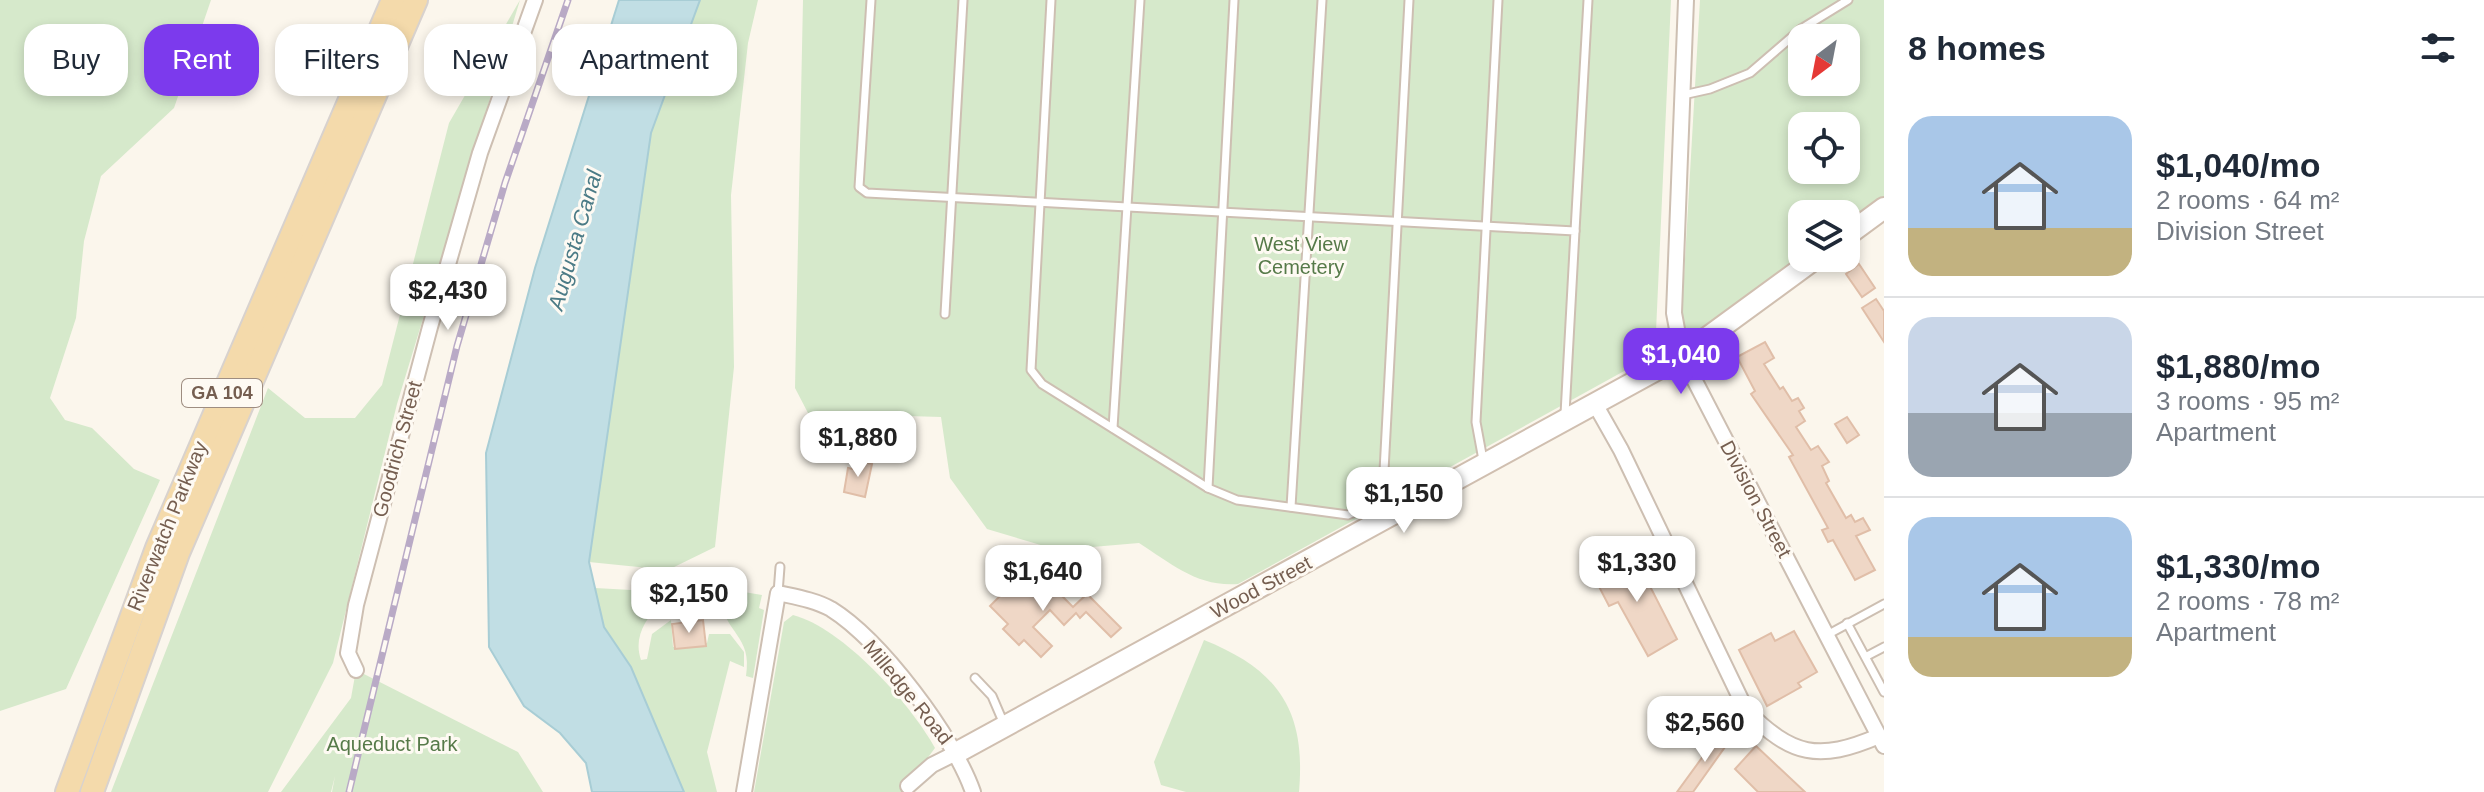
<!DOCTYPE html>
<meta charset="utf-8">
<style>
body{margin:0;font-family:Arial,sans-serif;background:#f2f2f3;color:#1f2937;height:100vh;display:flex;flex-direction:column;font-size:30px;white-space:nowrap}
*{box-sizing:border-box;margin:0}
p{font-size:26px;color:#747a83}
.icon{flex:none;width:44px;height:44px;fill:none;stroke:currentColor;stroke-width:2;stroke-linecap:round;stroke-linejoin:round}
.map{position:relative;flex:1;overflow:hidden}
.sheet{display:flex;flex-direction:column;background:#fff;width:600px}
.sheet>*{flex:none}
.guide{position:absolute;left:24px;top:24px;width:760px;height:72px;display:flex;gap:16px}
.needle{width:52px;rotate:212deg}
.buttons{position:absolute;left:1788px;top:24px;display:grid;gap:16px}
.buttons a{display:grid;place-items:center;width:72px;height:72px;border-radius:16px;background:#fff;box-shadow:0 4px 12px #0003;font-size:40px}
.price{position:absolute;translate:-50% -68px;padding:0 18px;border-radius:16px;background:#fff;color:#222;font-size:26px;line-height:52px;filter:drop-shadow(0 2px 4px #0008)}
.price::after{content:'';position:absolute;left:50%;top:48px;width:24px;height:18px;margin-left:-12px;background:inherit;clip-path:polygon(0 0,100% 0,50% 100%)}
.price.active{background:#7c3aed;color:#fff}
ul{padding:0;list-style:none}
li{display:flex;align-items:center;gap:24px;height:200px;padding:0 24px}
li+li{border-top:2px solid #e0e1e3}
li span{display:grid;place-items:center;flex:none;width:224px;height:160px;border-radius:24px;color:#555}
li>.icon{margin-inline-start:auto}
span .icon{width:96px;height:96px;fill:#fffc;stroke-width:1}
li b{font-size:34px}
h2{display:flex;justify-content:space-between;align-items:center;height:96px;padding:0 24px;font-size:34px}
.tag{padding:0 28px;border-radius:24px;background:#fff;box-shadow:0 4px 12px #0003;font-size:28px;line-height:72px}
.tag.active{background:#7c3aed;color:#fff}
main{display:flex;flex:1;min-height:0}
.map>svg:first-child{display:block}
</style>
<main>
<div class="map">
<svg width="1884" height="792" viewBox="0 0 1884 792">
<rect width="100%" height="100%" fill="#fbf6ec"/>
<g fill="#d6e9cb" fill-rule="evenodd">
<polygon points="0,0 211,0 174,108 101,176 84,241 76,318 50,398 65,420 92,428 134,469 160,480 66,689 0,711"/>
<polygon points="520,0 397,404 333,663 268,792 111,792 268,388 305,418 355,418 382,385 449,123"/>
<polygon points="700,0 758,0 748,43 731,195 734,367 715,547 668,570 589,562 651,133"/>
<path d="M803 0H1671L1655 354 1238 584C1197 587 1172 564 1139 543L1092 547 1044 546 987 529 950 478 941 417 808 413 795 388Z"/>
<path d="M1700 0H1884V199L1846 226V214H1802V258L1693 335 1681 329ZM1802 38H1846V82H1802ZM1802 126H1846V170H1802Z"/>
<path d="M595 588 686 593 682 602H661C646 619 633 637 641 660L647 659 652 634 671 620 673 647 707 643 709 634H730L744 652V667L730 661 707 752 717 792H684L631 667 604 627Z"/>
<path d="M726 589 762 595 759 608 764 610 753 678 746 676C753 635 724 634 720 596Z"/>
<path d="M793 615C843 628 910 703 935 748L902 792H754L784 622Z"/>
<path d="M1204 640C1279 670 1306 711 1299 792H1186L1161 785 1154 762Z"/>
<polygon points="356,670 518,752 543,792 332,792 335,776 331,792 281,792 351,698"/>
</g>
<polygon fill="#c1dee4" stroke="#a8cdd5" stroke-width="2" points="619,0 700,0 651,133 589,562 604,627 631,667 684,792 592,792 586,763 560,733 524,706 489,647 486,453 535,268"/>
<g fill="#efd7c6" stroke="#e0bea8" stroke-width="2">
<polygon points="1859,264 1875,288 1862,297 1846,274"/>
<polygon points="1876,299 1884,311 1884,342 1862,308"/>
<polygon points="1765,342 1774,358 1764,364 1780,389 1783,387 1792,401 1798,398 1804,408 1799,411 1805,421 1796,427 1811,450 1818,446 1829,462 1822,466 1829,481 1826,483 1846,518 1851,515 1855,522 1863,518 1870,530 1856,536 1875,570 1855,580 1833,540 1828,542 1822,530 1828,528 1789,457 1793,455 1751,394 1755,391 1737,357"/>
<polygon points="1847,417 1859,435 1847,443 1835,424"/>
<polygon points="856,460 872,464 865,497 844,492 848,468 853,469"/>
<polygon points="1635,557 1677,639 1648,656 1618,602 1609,606 1594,577"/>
<polygon points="1011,577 1027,593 1038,582 1045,589 1050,584 1073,607 1087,594 1121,628 1111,637 1086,612 1080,618 1076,613 1064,625 1050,610 1033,627 1052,646 1041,657 1024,640 1019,645 1003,629 1008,624 990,606 1004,592 1000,588"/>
<polygon points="703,620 706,646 675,649 672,624"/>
<polygon points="1794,631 1817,672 1798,683 1801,687 1767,706 1739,650 1771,633 1775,641"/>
<polygon points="1720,733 1730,740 1693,792 1677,792"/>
<polygon points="1756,746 1805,792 1758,792 1735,769"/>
</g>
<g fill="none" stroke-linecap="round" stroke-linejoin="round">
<g stroke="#cdbfb2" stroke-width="11">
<g id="lane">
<polyline points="871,0 859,187 867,193 1575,231 1565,414"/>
<path d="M1051 0 1031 370 1042 384 1208 488 1237 500 1348 515C1372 505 1378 495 1384 471L1409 0"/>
<polyline points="1683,95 1710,89 1750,73 1801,29 1848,0"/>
<polyline points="1575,231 1588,0"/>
<polyline points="945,314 963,0"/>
<polyline points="1113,428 1140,0"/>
<polyline points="1483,460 1476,422 1498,0"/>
<polyline points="1208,488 1234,0"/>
<polyline points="1291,507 1322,0"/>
<polyline points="778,593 780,567"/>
<polyline points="1847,623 1884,692"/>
<polyline points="1827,635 1884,604"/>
<polyline points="1867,656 1884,647"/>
<polyline points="975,678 992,696 1004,724"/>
</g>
</g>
<g stroke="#cdbfb2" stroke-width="18">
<g id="street">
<polyline points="1686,0 1674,313 1682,356 1884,746"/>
<path d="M1595 404 1621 450 1746 710C1792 756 1818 762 1879 736"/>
<polyline points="356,670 348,653 356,605 430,327 480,153 535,0"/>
<polyline points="908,786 932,765 956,753"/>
<path d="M744 792 778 593C796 597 815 600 831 609 881 640 954 737 973 792"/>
</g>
</g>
<g stroke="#d0bfb0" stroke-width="24">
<g id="secondary">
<polyline points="1846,236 1884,208"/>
<polyline points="956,753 1682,356 1816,258"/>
</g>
</g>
<g stroke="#d8d2ce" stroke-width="26">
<g id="primary">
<polyline points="67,792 157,548 393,0"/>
<polyline points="92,792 178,553 416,0"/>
</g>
</g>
<use href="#lane" stroke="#fff" stroke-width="7"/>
<use href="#street" stroke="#fff" stroke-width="14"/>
<use href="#secondary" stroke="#fff" stroke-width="20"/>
<use href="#primary" stroke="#f4daab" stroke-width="22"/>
<g stroke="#b9aac6" stroke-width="7">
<polyline id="rail" points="349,792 457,346 505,183 568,0"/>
</g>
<use href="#rail" stroke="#fefaf3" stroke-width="4" stroke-dasharray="12" stroke-linecap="butt"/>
</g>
<g text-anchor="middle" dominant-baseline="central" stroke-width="6" stroke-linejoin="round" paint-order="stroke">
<rect fill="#fefaf3" stroke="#9e8d81" stroke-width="2" x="182" y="379" width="80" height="28" rx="6"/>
<g font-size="18" font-weight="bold" fill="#755e50">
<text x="222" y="393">GA 104</text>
</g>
<g font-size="20" fill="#567a49" stroke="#fefaf3">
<text x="1301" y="244">West View<tspan x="1301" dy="23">Cemetery</tspan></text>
<text x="392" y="744">Aqueduct Park</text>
</g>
<g font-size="20" fill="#755e50" stroke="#fefaf3">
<text transform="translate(397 449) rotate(-75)">Goodrich Street</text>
<text transform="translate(1756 499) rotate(62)">Division Street</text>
<text transform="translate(167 526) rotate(-68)">Riverwatch Parkway</text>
<text transform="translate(1261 587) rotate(-28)">Wood Street</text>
<text transform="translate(908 692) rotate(51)">Milledge Road</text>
</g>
<g font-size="22" font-style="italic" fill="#4b7b86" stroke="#fefaf3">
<text transform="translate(575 240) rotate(-74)">Augusta Canal</text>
</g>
</g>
</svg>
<div class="buttons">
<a><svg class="needle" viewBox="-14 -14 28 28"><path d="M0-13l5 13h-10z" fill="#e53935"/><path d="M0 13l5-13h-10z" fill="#747a83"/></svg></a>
<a><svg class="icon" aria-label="locate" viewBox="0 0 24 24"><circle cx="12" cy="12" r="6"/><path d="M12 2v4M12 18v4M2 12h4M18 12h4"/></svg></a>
<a><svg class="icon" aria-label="layers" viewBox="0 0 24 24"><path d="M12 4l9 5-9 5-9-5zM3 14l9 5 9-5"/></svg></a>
</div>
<b class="price" style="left:448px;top:332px">$2,430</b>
<b class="price active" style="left:1681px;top:396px">$1,040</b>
<b class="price" style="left:858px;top:479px">$1,880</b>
<b class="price" style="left:1404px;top:535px">$1,150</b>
<b class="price" style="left:1637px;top:604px">$1,330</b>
<b class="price" style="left:1043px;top:613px">$1,640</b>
<b class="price" style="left:689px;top:635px">$2,150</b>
<b class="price" style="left:1705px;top:764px">$2,560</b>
<div class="guide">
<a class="tag">Buy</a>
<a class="tag active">Rent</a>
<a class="tag">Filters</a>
<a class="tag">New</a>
<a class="tag">Apartment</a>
</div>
</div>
<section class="sheet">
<h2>8 homes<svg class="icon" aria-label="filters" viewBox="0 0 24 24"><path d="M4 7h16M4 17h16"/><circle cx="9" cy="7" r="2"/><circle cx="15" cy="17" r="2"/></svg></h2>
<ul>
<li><span style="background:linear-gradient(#a9c7e8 70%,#c2b280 0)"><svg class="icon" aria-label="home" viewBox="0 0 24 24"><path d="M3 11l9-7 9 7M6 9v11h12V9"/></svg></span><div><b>$1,040/mo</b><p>2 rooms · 64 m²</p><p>Division Street</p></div></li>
<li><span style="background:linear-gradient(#c9d6e8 60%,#9aa5b1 0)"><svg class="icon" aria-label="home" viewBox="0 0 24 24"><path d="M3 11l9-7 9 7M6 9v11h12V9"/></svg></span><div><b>$1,880/mo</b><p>3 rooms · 95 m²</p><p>Apartment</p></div></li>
<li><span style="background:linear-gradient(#a9c7e8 75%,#c2b280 0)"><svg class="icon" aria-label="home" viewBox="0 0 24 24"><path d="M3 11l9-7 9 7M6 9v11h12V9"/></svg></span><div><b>$1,330/mo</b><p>2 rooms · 78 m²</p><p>Apartment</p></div></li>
</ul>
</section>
</main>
